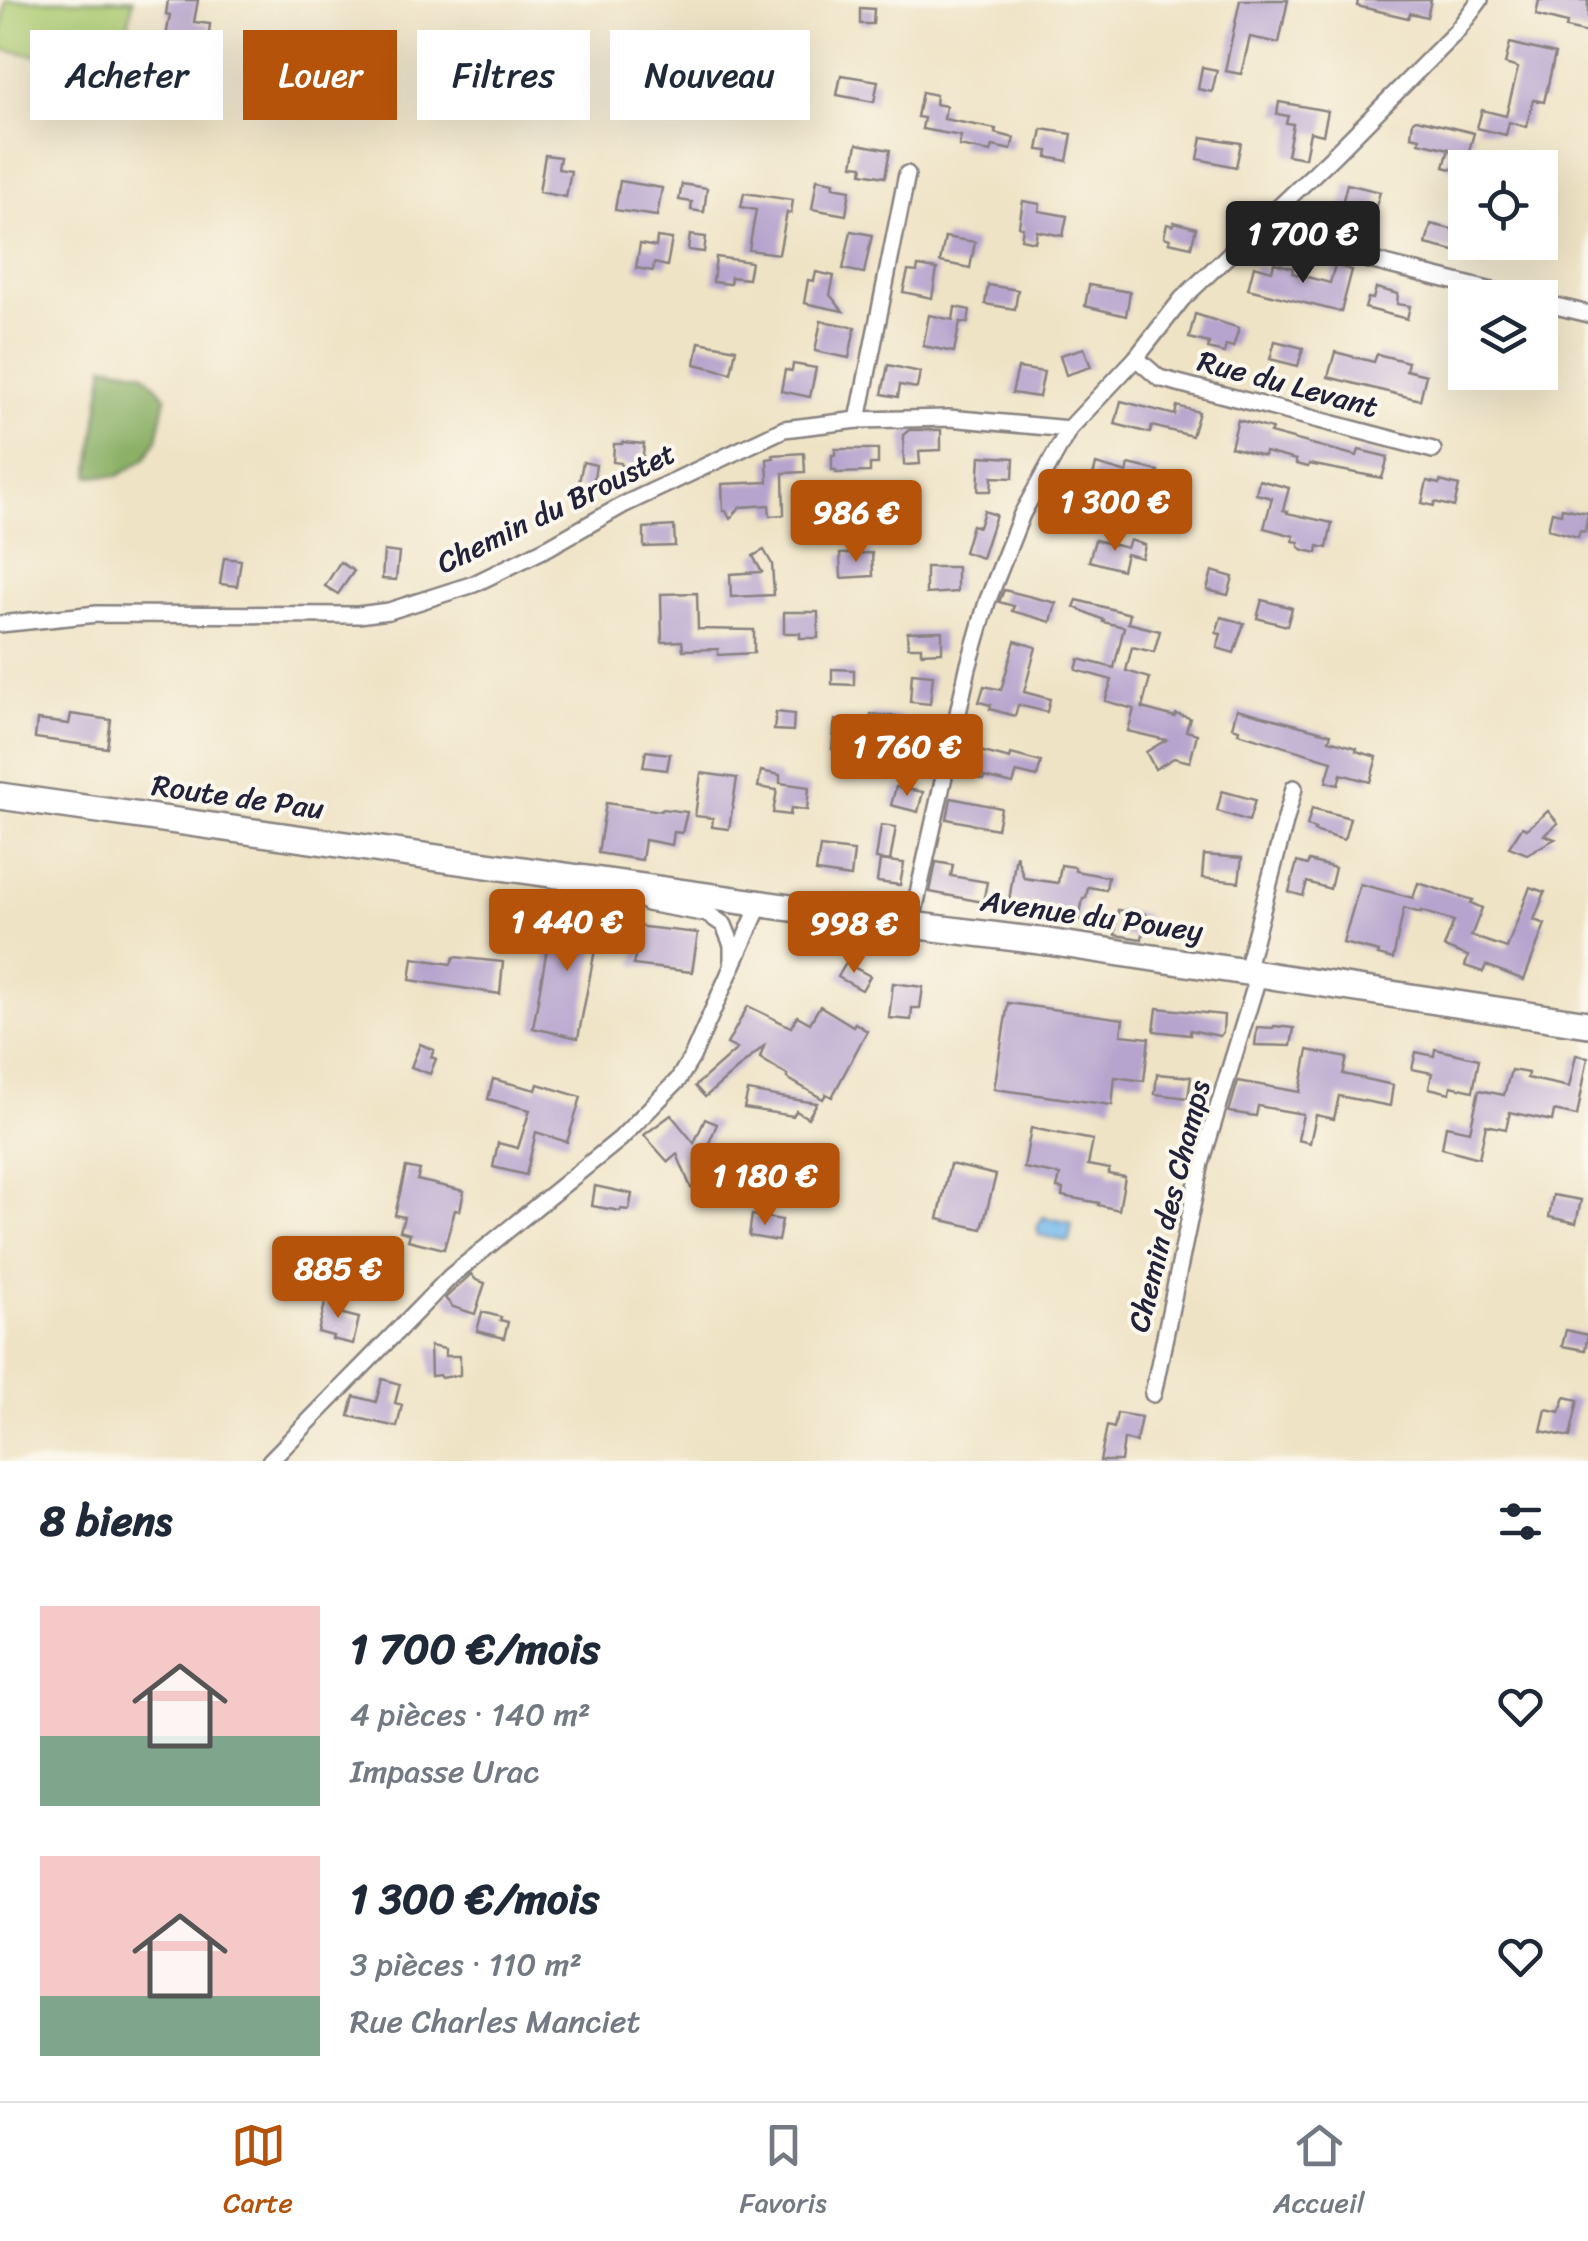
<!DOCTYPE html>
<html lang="fr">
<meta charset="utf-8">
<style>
body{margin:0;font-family:Sriracha,sans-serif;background:#f2f2f3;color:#1f2937;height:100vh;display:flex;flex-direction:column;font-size:38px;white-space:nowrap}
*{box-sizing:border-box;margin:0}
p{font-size:32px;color:#747a83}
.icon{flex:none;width:55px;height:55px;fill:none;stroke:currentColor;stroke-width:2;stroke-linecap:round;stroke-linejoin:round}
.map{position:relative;height:1461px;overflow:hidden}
.panel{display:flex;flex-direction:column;background:#fff;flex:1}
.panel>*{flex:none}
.hud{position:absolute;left:30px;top:30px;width:1000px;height:90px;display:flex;gap:20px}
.buttons{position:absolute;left:1448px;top:150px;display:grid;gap:20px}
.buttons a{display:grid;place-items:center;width:110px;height:110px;border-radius:0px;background:#fff;box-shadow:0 10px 40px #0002;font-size:50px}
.price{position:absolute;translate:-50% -85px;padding:0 22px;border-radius:10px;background:#b45309;color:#fff;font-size:32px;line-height:65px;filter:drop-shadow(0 2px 5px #0008)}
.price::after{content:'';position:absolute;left:50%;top:60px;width:30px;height:22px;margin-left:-15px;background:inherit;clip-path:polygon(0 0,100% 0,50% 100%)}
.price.selected{background:#222;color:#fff}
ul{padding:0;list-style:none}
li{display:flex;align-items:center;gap:30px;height:250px;padding:0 40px}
li span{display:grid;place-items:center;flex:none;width:280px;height:200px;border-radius:0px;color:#555}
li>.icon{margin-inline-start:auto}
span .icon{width:120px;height:120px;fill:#fffc;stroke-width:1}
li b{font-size:42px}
h2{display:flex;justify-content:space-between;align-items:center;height:120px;padding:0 40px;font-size:42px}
.chip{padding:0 35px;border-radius:0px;background:#fff;box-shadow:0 10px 40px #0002;font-size:35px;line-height:90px}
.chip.selected{background:#b45309;color:#fff}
.tabs{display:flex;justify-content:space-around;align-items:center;height:140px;border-top:2px solid #e0e1e3;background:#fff;font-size:28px;color:#747a83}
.tabs a{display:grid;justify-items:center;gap:5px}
.tabs .selected{color:#b45309}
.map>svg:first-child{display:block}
</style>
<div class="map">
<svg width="1588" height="1461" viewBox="0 0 1588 1461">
<rect width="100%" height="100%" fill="#fbf7ec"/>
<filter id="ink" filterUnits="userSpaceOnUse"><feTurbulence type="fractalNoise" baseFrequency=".01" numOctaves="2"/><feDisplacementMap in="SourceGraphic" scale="20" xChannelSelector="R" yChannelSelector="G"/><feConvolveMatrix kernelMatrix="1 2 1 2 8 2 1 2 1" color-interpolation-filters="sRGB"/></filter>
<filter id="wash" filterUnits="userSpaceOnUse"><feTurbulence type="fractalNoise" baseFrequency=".0048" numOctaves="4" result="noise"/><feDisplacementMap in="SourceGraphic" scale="40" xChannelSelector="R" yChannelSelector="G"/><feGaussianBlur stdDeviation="2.25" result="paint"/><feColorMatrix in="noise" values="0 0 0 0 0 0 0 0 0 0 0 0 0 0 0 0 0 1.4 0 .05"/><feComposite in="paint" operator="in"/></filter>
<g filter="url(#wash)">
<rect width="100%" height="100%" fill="#efe3c5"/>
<polygon fill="#afcd74" stroke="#687858" stroke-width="2.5" points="6,0 133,0 120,70 0,49"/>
<polygon fill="#8bb066" stroke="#566950" stroke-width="2.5" points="105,365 143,372 166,397 157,439 145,459 118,476 89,476"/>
<polygon fill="#76b9ec" stroke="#4c6e94" stroke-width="2.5" points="1043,1217 1072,1223 1069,1242 1039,1235 1037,1228"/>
<g id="blocks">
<g fill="#b7a4ce">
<polygon points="168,0 198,0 194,22 210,24 207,50 201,49 198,69 161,63 170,15 166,14"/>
<polygon points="1240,0 1288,0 1279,43 1250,37 1241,74 1225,71"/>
<polygon points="1358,0 1431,0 1427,17 1410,13 1408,18 1357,6"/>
<polygon points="1539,0 1588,0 1588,33 1566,28 1567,23 1536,15"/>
<polygon points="860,8 874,9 873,24 860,24"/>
<polygon points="1510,43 1555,54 1544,102 1534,100 1526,127 1509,122 1506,135 1477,128 1482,110 1506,116 1518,68 1505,64"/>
<polygon points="1202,67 1217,70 1212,92 1198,89"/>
<polygon points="841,75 878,81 874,102 837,95"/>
<polygon points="922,92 936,95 935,104 946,106 944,119 996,129 995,133 1014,138 1011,150 993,146 991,152 959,146 961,136 922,129 924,118 917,117"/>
<polygon points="1279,102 1328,111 1323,135 1310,132 1305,158 1287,155 1293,124 1286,123 1288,116 1277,114"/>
<polygon points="1416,119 1474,133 1463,172 1444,167 1449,149 1419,142 1420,138 1411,136 1413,121"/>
<polygon points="1042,129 1072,134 1067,161 1047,157 1048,151 1038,150"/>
<polygon points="1202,137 1241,143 1236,167 1198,159"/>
<polygon points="857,144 890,150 885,177 862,173 863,166 853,165"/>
<polygon points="545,155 560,157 558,169 571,171 566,197 539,192"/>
<polygon points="817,179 834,182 833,187 850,190 846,215 812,209"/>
<polygon points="620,181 662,188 657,216 615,210"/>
<polygon points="682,184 707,188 704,212 691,210 692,202 679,200"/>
<polygon points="1347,184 1380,192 1373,217 1341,208"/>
<polygon points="744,193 793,200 791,213 787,212 779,254 749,250 756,210 741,207"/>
<polygon points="1023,201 1040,204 1039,211 1067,216 1063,236 1037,231 1035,242 1021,239 1023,228 1019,226"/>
<polygon points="1174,222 1196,228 1191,247 1169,242 1170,239 1164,237 1167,224 1173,226"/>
<polygon points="1431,224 1463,232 1458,252 1426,244"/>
<polygon points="851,231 872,235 864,273 843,269"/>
<polygon points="690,235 706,237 704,252 688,250"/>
<polygon points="657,237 672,239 667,266 654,263 653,271 636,268 640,244 656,247"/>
<polygon points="945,237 975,242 970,268 940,262"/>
<polygon points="716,257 751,262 748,279 731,277 730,284 713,282"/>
<polygon points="1274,263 1293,268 1292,273 1330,283 1335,265 1352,270 1341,312 1248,289 1254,266 1272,271"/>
<polygon points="918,266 937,269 932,298 903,292 908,271 917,272"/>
<polygon points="816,272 834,276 830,295 843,311 804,303 808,280 814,281"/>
<polygon points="988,285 1018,290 1015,309 985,304"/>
<polygon points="1089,285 1130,292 1126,316 1085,306"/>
<polygon points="1376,288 1398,294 1397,304 1410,306 1407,319 1365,308 1368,298 1373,299"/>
<polygon points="955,307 970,310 968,323 960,322 954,352 923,346 929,315 953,320"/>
<polygon points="1195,314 1239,328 1233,347 1226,345 1224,353 1208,349 1209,343 1189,338"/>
<polygon points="821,321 855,327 849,358 815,351"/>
<polygon points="1275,341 1303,348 1298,366 1270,359"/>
<polygon points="699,342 736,349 731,373 695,364"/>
<polygon points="1084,348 1091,367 1066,375 1060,355"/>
<polygon points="1335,352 1374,362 1377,354 1408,362 1406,370 1426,375 1420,400 1328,377"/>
<polygon points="793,364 816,368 810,397 781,391 785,370 792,371"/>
<polygon points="888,365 920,372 917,388 900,385 898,397 882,394"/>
<polygon points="1018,368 1044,372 1039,397 1012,393"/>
<polygon points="1121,401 1175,415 1177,406 1199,412 1192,436 1152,426 1150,433 1115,424"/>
<polygon points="1238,420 1272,429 1270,433 1357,456 1359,450 1388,457 1382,478 1309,464 1308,467 1296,464 1296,460 1265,452 1264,456 1231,447"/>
<polygon points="909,430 941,430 941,450 919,451 920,464 904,465 903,435"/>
<polygon points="622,442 644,444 642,467 621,465 621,463 613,462 614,444 622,444"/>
<polygon points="835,449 878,449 878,464 870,464 870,472 836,473 836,470 832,470 832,455 835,455"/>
<polygon points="804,453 805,472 783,473 784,515 770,516 769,505 740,507 730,519 726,511 723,511 722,484 768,482 767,459 774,458 773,455"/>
<polygon points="980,456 1014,458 1013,478 992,477 991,491 978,491"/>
<polygon points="583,462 596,465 592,491 578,488"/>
<polygon points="1096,464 1127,473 1129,464 1158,471 1150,504 1114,496 1113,499 1089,494"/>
<polygon points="1259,480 1289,488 1283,510 1288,511 1287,513 1332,523 1327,548 1318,546 1317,553 1304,550 1299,547 1299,542 1293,541 1294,536 1264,528 1272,498 1256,494"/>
<polygon points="1427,481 1439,484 1440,481 1459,486 1454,507 1435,502 1434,506 1422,503"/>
<polygon points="1562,508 1588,513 1585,532 1580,531 1578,537 1548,529 1552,512 1561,514"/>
<polygon points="984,511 996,515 982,558 964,552 972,525 979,527"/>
<polygon points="674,526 675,546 644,547 644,528"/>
<polygon points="1095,540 1127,548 1130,540 1145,545 1142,558 1126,554 1122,570 1089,561"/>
<polygon points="764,550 772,564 774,595 731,597 730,574 762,572 753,556"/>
<polygon points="384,551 399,553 396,580 382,579"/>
<polygon points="872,553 873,576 841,578 840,554"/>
<polygon points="224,558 241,560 237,586 220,584"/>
<polygon points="340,562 354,571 338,594 325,586"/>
<polygon points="926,567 957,567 957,592 926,594"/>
<polygon points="1212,571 1233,577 1228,595 1207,590"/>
<polygon points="1004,590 1056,603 1051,622 1012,611 1014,606 999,602"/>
<polygon points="697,593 698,629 754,630 754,653 718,655 718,649 683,650 682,641 662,642 661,594"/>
<polygon points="1077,600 1130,614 1128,623 1160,631 1154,652 1132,647 1126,671 1150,678 1142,708 1175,717 1176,714 1190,718 1186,731 1197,734 1190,762 1174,758 1155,769 1146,752 1166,740 1128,731 1134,709 1105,701 1112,680 1076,670 1079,659 1114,668 1124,627 1103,622 1104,620 1074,607"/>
<polygon points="1262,600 1292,608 1287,626 1257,618"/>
<polygon points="784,612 818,612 818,638 800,638 800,633 784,633"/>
<polygon points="1221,617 1244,623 1234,653 1217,648 1221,634 1216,633"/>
<polygon points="942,631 942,652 921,653 921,647 908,647 907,632"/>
<polygon points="1015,641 1036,647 1024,692 1050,699 1047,712 1018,705 1015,716 990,709 991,705 979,702 984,686 1001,690"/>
<polygon points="832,669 854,670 854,685 832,684"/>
<polygon points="912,673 933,675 930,704 910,702"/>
<polygon points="1237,709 1331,734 1329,740 1357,748 1356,751 1377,757 1370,782 1341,774 1338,785 1326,782 1332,761 1238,733 1239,729 1232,727"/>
<polygon points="776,712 794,714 793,731 774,730"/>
<polygon points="71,714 111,720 107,748 35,738 37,720 69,724"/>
<polygon points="871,714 901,717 899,735 869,732"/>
<polygon points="835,720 866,724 858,773 840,772 843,750 832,749"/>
<polygon points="900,746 926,749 923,776 900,776 902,768 898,767"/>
<polygon points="976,750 1010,759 1011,754 1041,762 1037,777 1017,772 1013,784 984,777 983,780 968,775"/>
<polygon points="646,751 670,754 667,770 643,767"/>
<polygon points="761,771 780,775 780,783 809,787 807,810 791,808 790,815 773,813 777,790 758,787"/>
<polygon points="701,773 737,778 729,829 712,827 713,818 695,816"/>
<polygon points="896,787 923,792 918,812 891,805"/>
<polygon points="1222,791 1255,800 1249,821 1217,811"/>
<polygon points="951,798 1001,808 997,829 947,819"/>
<polygon points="606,803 661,811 662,809 687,812 682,833 674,832 672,845 645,840 642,860 598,853"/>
<polygon points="1312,808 1350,818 1344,840 1314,831 1315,829 1307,826"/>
<polygon points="1548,811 1558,823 1544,835 1555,839 1527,854 1509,847 1522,827 1527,829"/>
<polygon points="881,825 896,827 890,861 876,859"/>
<polygon points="820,847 854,851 851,877 816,872"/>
<polygon points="1016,855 1024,878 1058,883 1061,865 1075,867 1075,871 1108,877 1106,890 1088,887 1086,898 1083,898 1079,920 1056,916 1057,908 1009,901"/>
<polygon points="1204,855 1242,858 1239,882 1202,878"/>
<polygon points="880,860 904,863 900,885 877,882"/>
<polygon points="1309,861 1335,868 1330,889 1307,882 1303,896 1289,892 1297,862 1307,865"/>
<polygon points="936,862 953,865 951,876 987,882 983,902 930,892"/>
<polygon points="1418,883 1473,900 1471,903 1482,908 1471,936 1507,948 1530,887 1545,892 1534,920 1545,924 1524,980 1486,965 1483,972 1465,966 1468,956 1444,947 1454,921 1421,911 1421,913 1404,908 1393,959 1378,955 1379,952 1343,943 1360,884 1413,898"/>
<polygon points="1118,910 1146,914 1142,939 1115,935"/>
<polygon points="562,914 601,919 578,1038 533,1028 552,920"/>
<polygon points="635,926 698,933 692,972 633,965 638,944 632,943"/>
<polygon points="454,957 503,962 500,994 410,980 413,958 451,964"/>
<polygon points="846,963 870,976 862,990 838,977"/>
<polygon points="893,983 923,987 920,1008 912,1008 911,1020 889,1018"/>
<polygon points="1008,1003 1123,1019 1121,1035 1149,1038 1144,1081 1115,1077 1112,1105 994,1089"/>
<polygon points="748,1006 791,1027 797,1016 810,1023 820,1006 853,1026 855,1023 867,1031 832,1097 826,1094 823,1099 787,1078 787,1075 760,1058 764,1046 705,1097 695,1086 737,1049 727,1044"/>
<polygon points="1157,1008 1224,1015 1223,1032 1220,1036 1190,1030 1190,1035 1154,1031"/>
<polygon points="1274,1026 1294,1028 1291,1046 1255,1045 1257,1027 1273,1028"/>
<polygon points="420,1044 434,1050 431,1057 436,1059 430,1074 411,1067"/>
<polygon points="1435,1049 1479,1059 1473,1091 1451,1086 1450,1093 1429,1088 1432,1073 1412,1069 1416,1052 1434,1056"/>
<polygon points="1308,1050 1347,1058 1343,1074 1393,1085 1390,1106 1339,1096 1334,1119 1316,1115 1310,1143 1298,1140 1303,1114 1258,1106 1256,1116 1229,1112 1238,1081 1300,1092"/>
<polygon points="1576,1055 1588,1057 1577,1116 1554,1111 1552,1121 1510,1112 1506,1129 1486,1125 1479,1158 1442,1148 1446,1126 1470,1131 1479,1090 1504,1095 1511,1070 1528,1073 1527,1078 1569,1087"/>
<polygon points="1157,1074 1191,1077 1188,1098 1155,1094"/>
<polygon points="493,1079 536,1090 538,1084 581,1097 567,1142 536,1132 526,1175 493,1167 498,1143 518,1148 530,1110 488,1099"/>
<polygon points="748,1091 803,1101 817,1103 808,1118 796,1111 793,1116 744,1108"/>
<polygon points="671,1115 694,1143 705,1119 717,1124 704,1155 715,1158 710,1191 691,1188 677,1154 668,1162 644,1135"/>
<polygon points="1031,1128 1093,1140 1088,1165 1109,1169 1108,1174 1125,1177 1119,1210 1098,1205 1099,1203 1062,1196 1063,1189 1057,1188 1060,1175 1024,1168"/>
<polygon points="950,1164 996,1175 982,1229 938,1219"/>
<polygon points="406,1167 420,1170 417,1180 464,1191 460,1211 455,1210 444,1249 408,1240 410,1234 400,1231 404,1217 395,1215"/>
<polygon points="595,1186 632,1194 629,1210 621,1209 620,1211 592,1206"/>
<polygon points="1553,1195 1581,1200 1576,1223 1549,1217"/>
<polygon points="752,1215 782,1220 778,1241 749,1236"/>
<polygon points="309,1253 332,1258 329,1270 335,1271 332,1288 298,1279 296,1285 282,1282 287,1264 299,1267 300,1260 308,1262"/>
<polygon points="471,1274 476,1280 485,1283 475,1314 453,1307 445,1298"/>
<polygon points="327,1295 346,1300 343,1314 359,1318 353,1344 332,1339 333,1336 318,1332"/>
<polygon points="482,1312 501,1317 500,1320 508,1322 504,1338 477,1331"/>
<polygon points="1566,1330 1588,1335 1585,1350 1562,1346"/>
<polygon points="430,1346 445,1349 445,1356 460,1356 460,1375 441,1378 439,1375 431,1376"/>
<polygon points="382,1379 400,1384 395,1403 402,1405 397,1427 349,1416 354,1396 376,1402"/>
<polygon points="1565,1397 1578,1400 1570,1437 1541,1431 1546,1409 1560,1412"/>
<polygon points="1117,1413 1141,1417 1136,1442 1124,1439 1121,1461 1100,1461 1107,1426 1114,1428"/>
</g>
</g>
</g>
<g filter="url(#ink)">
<use href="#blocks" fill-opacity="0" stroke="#888280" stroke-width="2.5"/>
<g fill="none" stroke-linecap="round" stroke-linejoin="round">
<g stroke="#888280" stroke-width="20">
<g id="minor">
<polyline points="1254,231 1520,298"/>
<polyline points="1540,302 1588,314"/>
<polyline points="1136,358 1159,378 1433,450"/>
<polyline points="858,420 907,174"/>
<polyline points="0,624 97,614 358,615 389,611 474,584 549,547 623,505 784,429 858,420 949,418 1069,429"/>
<polyline points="631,887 647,903 708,914 724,925 732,945 732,961"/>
<polyline points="911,925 968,668 987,602 1022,514 1069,429 1136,358 1182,299 1335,154 1456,32 1480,0"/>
<polyline points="1246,971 1294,788"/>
<polyline points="1153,1394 1201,1163 1259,974"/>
<polyline points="270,1461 451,1276 620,1139 678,1080 692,1057 761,902"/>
</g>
</g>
<g stroke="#888280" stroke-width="30">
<polyline id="primary" points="0,796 911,925 1048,942 1588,1024"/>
</g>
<use href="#minor" stroke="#fff" stroke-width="15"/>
<use href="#primary" stroke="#fff" stroke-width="25"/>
</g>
</g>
<g text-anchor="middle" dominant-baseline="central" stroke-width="8" stroke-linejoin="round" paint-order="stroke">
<g font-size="30" fill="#22223b" stroke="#fbf7ec">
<text transform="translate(1288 384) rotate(15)">Rue du Levant</text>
<text transform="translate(556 508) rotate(-26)">Chemin du Broustet</text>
<text transform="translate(238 797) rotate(8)">Route de Pau</text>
<text transform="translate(1092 916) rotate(8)">Avenue du Pouey</text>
<text transform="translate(1169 1206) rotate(-76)">Chemin des Champs</text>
</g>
</g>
</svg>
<div class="buttons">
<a><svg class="icon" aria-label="locate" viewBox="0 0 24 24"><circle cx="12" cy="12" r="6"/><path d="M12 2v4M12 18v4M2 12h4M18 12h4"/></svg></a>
<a><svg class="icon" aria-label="layers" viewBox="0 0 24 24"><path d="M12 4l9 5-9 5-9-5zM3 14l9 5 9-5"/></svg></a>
</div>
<b class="price selected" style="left:1303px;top:286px">1 700 €</b>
<b class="price" style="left:1115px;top:554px">1 300 €</b>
<b class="price" style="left:856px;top:565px">986 €</b>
<b class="price" style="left:907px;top:799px">1 760 €</b>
<b class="price" style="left:567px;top:974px">1 440 €</b>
<b class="price" style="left:854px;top:976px">998 €</b>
<b class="price" style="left:765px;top:1228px">1 180 €</b>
<b class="price" style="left:338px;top:1321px">885 €</b>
<div class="hud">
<a class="chip">Acheter</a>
<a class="chip selected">Louer</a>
<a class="chip">Filtres</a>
<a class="chip">Nouveau</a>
</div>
</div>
<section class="panel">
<h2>8 biens<svg class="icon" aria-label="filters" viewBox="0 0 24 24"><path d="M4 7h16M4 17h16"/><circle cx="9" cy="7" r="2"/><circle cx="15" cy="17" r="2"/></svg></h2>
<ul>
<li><span style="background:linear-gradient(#f6c9c9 65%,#7fa58c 0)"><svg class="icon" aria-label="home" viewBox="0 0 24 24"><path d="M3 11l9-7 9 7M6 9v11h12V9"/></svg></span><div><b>1 700 €/mois</b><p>4 pièces · 140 m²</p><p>Impasse Urac</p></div><svg class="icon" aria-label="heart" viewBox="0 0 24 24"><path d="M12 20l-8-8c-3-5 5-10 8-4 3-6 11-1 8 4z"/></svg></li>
<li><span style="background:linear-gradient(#f6c9c9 70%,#7fa58c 0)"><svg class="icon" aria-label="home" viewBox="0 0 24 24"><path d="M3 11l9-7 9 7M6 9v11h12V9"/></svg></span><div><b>1 300 €/mois</b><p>3 pièces · 110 m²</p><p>Rue Charles Manciet</p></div><svg class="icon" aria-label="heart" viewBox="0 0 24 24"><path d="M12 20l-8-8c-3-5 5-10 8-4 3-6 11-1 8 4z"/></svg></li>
</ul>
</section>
<nav class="tabs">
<a class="selected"><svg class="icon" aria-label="map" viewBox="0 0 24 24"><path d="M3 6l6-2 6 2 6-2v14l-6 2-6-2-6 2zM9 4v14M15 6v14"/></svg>Carte</a>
<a><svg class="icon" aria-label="saved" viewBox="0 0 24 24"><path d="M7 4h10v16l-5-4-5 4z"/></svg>Favoris</a>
<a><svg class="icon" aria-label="home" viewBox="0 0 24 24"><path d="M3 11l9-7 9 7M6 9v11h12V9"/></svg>Accueil</a>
</nav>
